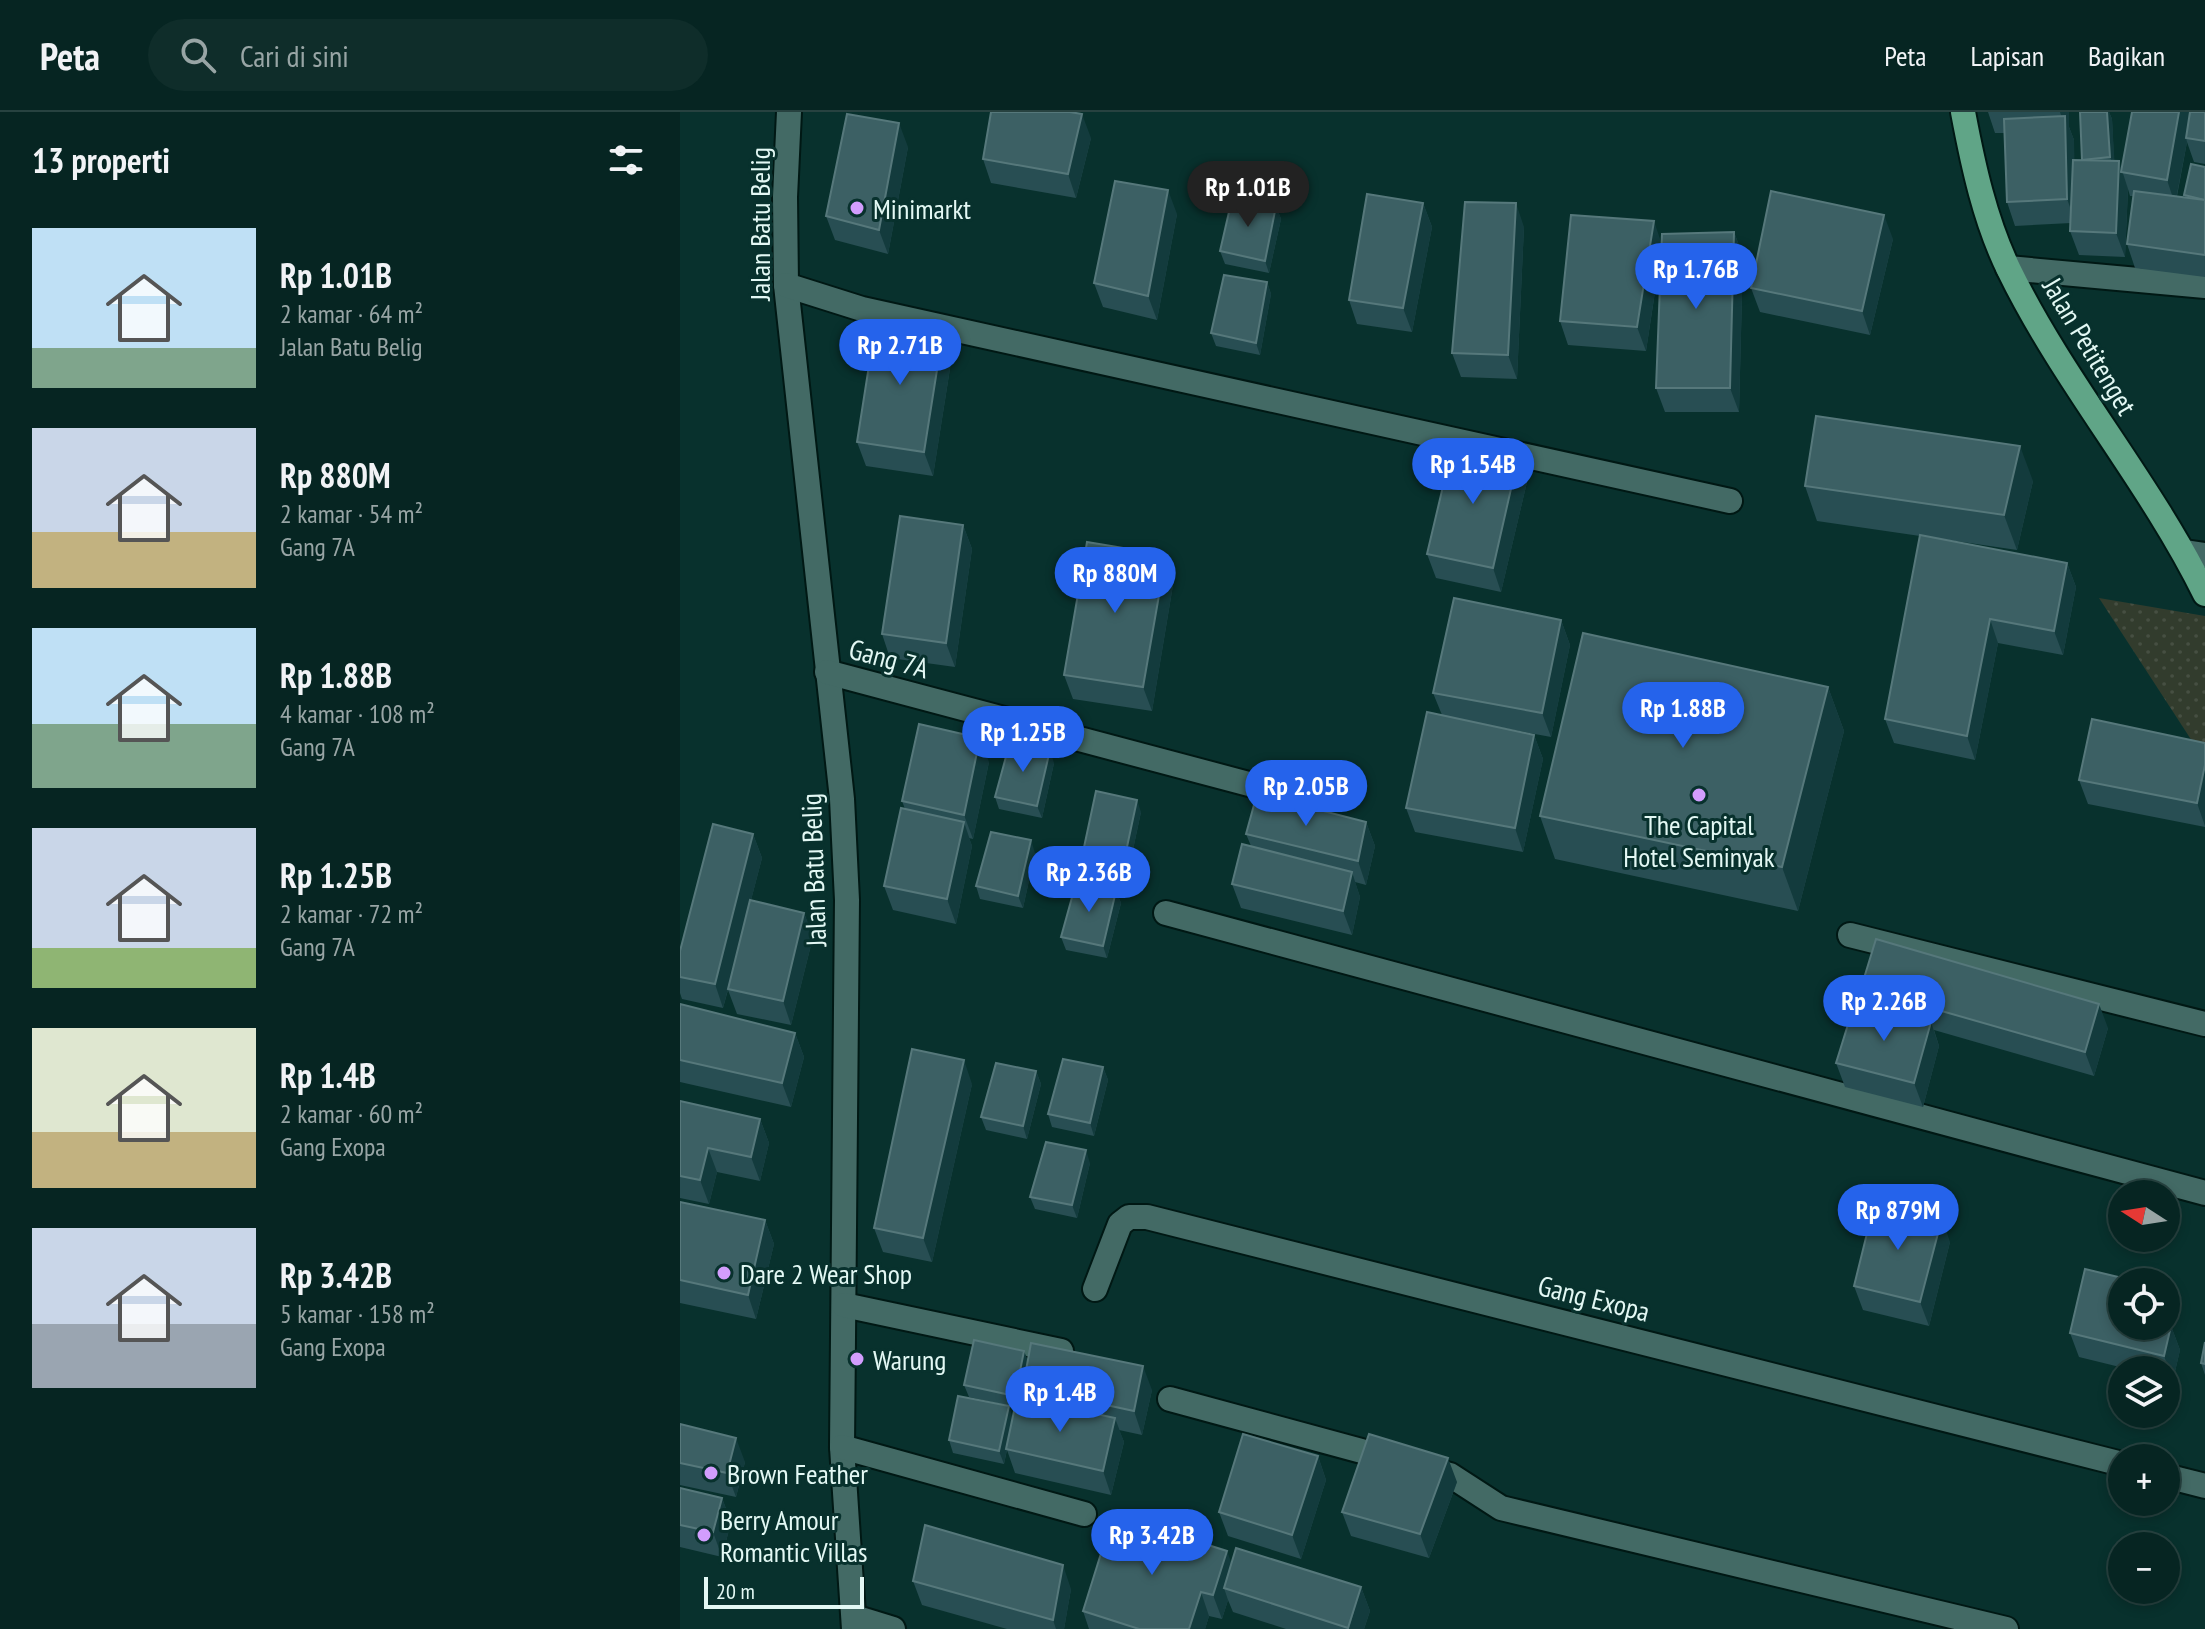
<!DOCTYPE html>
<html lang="id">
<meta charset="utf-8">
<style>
body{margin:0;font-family:"PT Sans Narrow",sans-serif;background:#0f2d2a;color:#f1f3f6;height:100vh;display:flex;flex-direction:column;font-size:30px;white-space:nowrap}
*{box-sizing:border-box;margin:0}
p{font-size:26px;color:#98a5a5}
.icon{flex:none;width:44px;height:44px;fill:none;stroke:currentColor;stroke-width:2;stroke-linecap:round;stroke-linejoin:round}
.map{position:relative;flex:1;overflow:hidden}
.panel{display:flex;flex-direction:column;background:#062522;width:680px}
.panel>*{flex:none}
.needle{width:52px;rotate:282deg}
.buttons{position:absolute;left:1428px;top:1068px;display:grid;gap:16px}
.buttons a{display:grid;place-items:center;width:72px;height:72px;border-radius:50%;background:#062522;box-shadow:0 4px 12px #0003,0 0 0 2px #274240;font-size:40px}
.scale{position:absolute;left:24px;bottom:20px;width:160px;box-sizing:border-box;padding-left:8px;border:4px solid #e3f8f4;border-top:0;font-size:22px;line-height:28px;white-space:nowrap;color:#e3f8f4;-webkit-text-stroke:6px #08312d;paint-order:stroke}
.price{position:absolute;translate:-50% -68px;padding:0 18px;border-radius:28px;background:#2563eb;color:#fff;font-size:26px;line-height:52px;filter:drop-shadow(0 2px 4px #0008)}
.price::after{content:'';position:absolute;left:50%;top:48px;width:24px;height:18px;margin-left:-12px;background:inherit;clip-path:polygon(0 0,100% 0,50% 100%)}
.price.on{background:#222;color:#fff}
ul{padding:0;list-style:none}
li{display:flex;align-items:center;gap:24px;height:200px;padding:0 32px}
li span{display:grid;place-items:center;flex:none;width:224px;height:160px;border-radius:0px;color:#555}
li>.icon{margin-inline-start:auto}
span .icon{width:96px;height:96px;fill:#fffc;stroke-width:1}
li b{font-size:34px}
h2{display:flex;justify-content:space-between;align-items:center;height:96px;padding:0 32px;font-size:34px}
header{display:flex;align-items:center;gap:48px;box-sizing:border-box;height:112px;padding:0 40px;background:#062522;border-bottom:2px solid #274240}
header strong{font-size:38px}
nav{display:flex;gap:44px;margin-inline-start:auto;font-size:28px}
.search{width:560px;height:72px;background:#0f2d2a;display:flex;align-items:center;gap:20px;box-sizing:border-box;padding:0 28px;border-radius:44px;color:#98a5a5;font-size:30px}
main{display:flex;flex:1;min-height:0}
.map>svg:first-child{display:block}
</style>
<header>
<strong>Peta</strong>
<div class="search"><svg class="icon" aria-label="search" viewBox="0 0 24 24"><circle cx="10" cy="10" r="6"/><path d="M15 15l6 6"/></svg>Cari di sini</div>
<nav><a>Peta</a><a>Lapisan</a><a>Bagikan</a></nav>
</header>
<main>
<section class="panel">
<h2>13 properti<svg class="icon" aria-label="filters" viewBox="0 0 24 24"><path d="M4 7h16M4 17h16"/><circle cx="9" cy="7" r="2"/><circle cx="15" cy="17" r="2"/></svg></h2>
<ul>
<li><span style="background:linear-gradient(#bfe0f5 75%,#7fa58c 0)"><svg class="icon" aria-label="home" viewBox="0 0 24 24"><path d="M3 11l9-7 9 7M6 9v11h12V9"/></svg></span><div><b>Rp 1.01B</b><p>2 kamar · 64 m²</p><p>Jalan Batu Belig</p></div></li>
<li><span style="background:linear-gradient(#c9d6e8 65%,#c2b280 0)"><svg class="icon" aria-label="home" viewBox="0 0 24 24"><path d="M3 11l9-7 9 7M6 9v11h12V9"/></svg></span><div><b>Rp 880M</b><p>2 kamar · 54 m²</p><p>Gang 7A</p></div></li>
<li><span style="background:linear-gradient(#bfe0f5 60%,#7fa58c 0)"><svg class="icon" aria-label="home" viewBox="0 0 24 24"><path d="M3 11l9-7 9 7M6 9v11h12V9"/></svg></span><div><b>Rp 1.88B</b><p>4 kamar · 108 m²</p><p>Gang 7A</p></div></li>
<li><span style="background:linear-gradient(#c9d6e8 75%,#8fb573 0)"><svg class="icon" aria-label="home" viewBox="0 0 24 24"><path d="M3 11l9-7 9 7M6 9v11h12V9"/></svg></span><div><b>Rp 1.25B</b><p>2 kamar · 72 m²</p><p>Gang 7A</p></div></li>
<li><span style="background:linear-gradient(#dfe7d0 65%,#c2b280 0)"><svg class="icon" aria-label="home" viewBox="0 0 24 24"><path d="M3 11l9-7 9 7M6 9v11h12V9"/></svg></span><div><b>Rp 1.4B</b><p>2 kamar · 60 m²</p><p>Gang Exopa</p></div></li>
<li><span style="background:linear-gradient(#c9d6e8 60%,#9aa5b1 0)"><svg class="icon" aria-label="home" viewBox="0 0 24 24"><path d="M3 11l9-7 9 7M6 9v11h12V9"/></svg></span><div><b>Rp 3.42B</b><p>5 kamar · 158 m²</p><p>Gang Exopa</p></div></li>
</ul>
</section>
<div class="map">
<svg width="1525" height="1517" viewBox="0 0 1525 1517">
<defs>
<pattern id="grass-dots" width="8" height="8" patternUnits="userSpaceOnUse" patternTransform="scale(2)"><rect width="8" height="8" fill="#323c2d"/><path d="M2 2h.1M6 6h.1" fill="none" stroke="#464f42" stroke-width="1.8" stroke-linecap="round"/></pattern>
</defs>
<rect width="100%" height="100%" fill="#08312d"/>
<polygon fill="url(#grass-dots)" points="1419,486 1525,504 1525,649"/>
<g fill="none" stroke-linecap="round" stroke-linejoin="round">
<g stroke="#001814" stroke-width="28">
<g id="minor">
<polyline points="109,0 105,85 106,173 162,687 167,788 162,1335 174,1517"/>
<polyline points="1328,156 1525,174"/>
<polyline points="106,173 182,197 1050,389"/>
<polyline points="1504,440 1525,443"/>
<polyline points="147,560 580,675"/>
<polyline points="486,801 1525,1081"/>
<polyline points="1170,823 1525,912"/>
<polyline points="415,1177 440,1112 449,1105 467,1105 1442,1352"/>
<polyline points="164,1193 381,1239"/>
<polyline points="490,1287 770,1363 821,1396 1326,1517"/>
<polyline points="162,1335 404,1402"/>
<polyline points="1486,1364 1525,1374"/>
<polyline points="174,1505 213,1517"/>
</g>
</g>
<g stroke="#001814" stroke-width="28">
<path id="major" d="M1283 0C1293 53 1305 109 1329 158 1384 271 1470 370 1525 482"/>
</g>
<use href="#minor" stroke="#436a65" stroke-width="24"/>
<use href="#major" stroke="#60a587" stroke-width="24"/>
</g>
<g fill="#284e53" fill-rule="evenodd">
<polygon points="1308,0 1389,0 1389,15 1394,28 1394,48 1402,48 1400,0 1429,0 1432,7 1434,49 1442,57 1525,0 1525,52 1514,50 1507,30 1497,84 1505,85 1504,83 1525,55 1525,165 1455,156 1447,132 1454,84 1450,84 1448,77 1445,145 1399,143 1390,119 1391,111 1335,114 1327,90 1325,21 1315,21"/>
<polygon points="411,26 396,86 311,71 303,47"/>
<polygon points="228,35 208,142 155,128 146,104"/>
<polygon points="743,91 752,115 732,220 677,212 669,188"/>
<polygon points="596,94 601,107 589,161 545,152 540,139"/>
<polygon points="497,102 477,208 423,195 414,171"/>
<polygon points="844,115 837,267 781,265 772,241"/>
<polygon points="1054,120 1063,144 1059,300 985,300 976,276 981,141 966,239 888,233 880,209 981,131"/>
<polygon points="1213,127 1190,223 1080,200 1071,176"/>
<polygon points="587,170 591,182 580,243 536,234 531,221"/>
<polygon points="272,244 253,364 186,354 177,330"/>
<polygon points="1353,369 1337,438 1255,426 1387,451 1396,475 1383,543 1318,531 1295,648 1214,631 1205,607 1240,424 1137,409 1125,374"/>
<polygon points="847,370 821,480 756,466 747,442"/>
<polygon points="283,413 292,437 275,555 210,546 202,522"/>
<polygon points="494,467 472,599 393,587 384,563"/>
<polygon points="881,508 890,533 871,625 818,615 854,623 863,647 843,740 735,720 726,696 762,603 753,581"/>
<polygon points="1148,575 1164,619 1118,799 875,747 860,704"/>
<polygon points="1525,631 1525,715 1408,692 1399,668"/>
<polygon points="309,650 293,727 289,726 292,734 276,812 213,798 204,774 225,697 222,689"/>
<polygon points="374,651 362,706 319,697 315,685"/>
<polygon points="461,700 445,775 404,767 400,754"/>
<polygon points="686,710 695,734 686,773 675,770 680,785 672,823 561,796 552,772 571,734 566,722"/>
<polygon points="73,722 82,746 71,788 124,801 133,825 111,913 57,902 48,878 43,896 2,887 0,881 0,839"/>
<polygon points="355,741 343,796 300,787 296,774"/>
<polygon points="436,779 441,791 427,846 386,838 381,825"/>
<polygon points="1181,876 1428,916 1414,964 1254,918 1259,934 1243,995 1165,975 1156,951 1188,893"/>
<polygon points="0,892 115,921 124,945 111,995 0,970"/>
<polygon points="423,955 428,968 414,1024 372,1015 368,1002"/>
<polygon points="356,959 361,972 347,1027 306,1018 301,1005"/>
<polygon points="292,972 252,1150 203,1140 194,1116"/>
<polygon points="0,989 80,1007 89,1031 80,1069 37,1060 29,1092 0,1086"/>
<polygon points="410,1051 397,1106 355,1097 350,1085"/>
<polygon points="0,1090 85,1108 94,1132 76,1207 0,1191"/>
<polygon points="1270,1130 1249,1214 1183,1198 1174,1174"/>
<polygon points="1442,1214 1491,1214 1500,1238 1493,1268 1486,1267 1486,1258 1452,1258 1399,1245 1390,1221"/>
<polygon points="1525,1230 1525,1263 1521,1251"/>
<path d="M348 1249 472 1278 462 1323 439 1318 444 1330 431 1383 335 1361 327 1338 324 1352 273 1341 269 1328 333 1306 335 1295 289 1285 284 1273ZM343 1275 348 1288 341 1286Z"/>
<polygon points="0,1312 65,1350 56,1385 0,1373"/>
<polygon points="638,1344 646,1368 621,1447 548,1424 539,1400"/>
<polygon points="777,1370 749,1446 671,1424 662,1400"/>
<polygon points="0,1376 42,1386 51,1410 42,1445 0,1435"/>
<polygon points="552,1451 681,1475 690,1499 684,1517 606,1517 553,1500 548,1488 542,1507 529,1504 525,1517 409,1517 403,1499"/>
<polygon points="233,1469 391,1477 384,1517 327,1517 242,1493"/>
</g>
<g fill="#133b3d">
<polygon points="1380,0 1389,0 1389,15 1394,28 1396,111 1387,87 1385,15"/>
<polygon points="1427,0 1429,0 1432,7 1435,58 1430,45"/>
<polygon points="1499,0 1511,0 1506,26 1507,30 1495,92 1487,68"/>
<polygon points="402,2 411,26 396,86 388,62"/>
<polygon points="219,11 228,35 208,142 199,118"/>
<polygon points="1439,49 1448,77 1445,145 1436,121"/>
<polygon points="488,78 497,102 477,208 468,184"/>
<polygon points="743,91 752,115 732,220 723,196"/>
<polygon points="836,91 844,115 837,267 828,243"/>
<polygon points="596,94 601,107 589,161 585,149"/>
<polygon points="1204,103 1213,127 1190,223 1182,199"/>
<polygon points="974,109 982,133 966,239 957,215"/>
<polygon points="1054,120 1063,144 1059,300 1050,276"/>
<polygon points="587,170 591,182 580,243 576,231"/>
<polygon points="263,220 272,244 253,364 244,340"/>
<polygon points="1340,334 1353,369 1337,438 1324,403"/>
<polygon points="838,346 847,370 821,480 813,456"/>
<polygon points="283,413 292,437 275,555 266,531"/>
<polygon points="486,443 494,467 472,599 463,575"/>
<polygon points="1387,451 1396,475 1383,543 1374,519"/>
<polygon points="1310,507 1318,531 1295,648 1287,624"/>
<polygon points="881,508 890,533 871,625 862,601"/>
<polygon points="1148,575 1164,619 1118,799 1102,755"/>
<polygon points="854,623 863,647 843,740 835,716"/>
<polygon points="300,626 309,650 293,727 284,703"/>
<polygon points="370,638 374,651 362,706 357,694"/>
<polygon points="1525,653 1525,714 1517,691"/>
<polygon points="457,688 461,700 445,775 441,763"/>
<polygon points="284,710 292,734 276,812 267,787"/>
<polygon points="686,710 695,734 686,773 678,749"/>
<polygon points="73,722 82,746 43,896 35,872"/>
<polygon points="351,728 355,741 343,796 338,784"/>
<polygon points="672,760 680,785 672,823 663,799"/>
<polygon points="436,779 441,791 427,846 423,834"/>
<polygon points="124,801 133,825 111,913 103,889"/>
<polygon points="1419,892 1428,916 1414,964 1405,940"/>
<polygon points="1251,910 1259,934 1243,995 1234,971"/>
<polygon points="115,921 124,945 111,995 102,971"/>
<polygon points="284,948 292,972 252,1150 243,1126"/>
<polygon points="423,955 428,968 414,1024 410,1011"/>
<polygon points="356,959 361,972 347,1027 343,1014"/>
<polygon points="80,1007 89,1031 80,1069 71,1045"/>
<polygon points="28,1036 37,1060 29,1092 20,1068"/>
<polygon points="406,1038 410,1051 397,1106 392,1093"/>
<polygon points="1262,1106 1270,1130 1249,1214 1240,1190"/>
<polygon points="85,1108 94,1132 76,1207 68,1183"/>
<polygon points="1491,1214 1500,1238 1493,1268 1484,1244"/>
<polygon points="344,1239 349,1251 339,1296 335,1284"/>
<polygon points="463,1254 472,1278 462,1323 454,1299"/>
<polygon points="329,1294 333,1307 324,1352 319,1339"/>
<polygon points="435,1306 444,1330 431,1383 423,1359"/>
<polygon points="56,1326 65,1350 56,1385 47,1361"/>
<polygon points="638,1344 646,1368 621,1447 612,1423"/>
<polygon points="768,1346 777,1370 749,1446 740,1422"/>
<polygon points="42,1386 51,1410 42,1445 33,1420"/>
<polygon points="547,1439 556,1463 544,1476 548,1488 542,1507 533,1483"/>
<polygon points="383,1453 391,1477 384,1517 376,1517 373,1508"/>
<polygon points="681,1475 690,1499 684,1517 669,1517"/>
<polygon points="521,1480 529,1504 525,1517 509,1517"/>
</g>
<g fill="#3c6064" stroke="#56787b" stroke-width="2">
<polygon points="311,0 390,0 402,2 388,62 303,47"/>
<polygon points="1400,0 1427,0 1430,45 1402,48"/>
<polygon points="1452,0 1499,0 1487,68 1441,60"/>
<polygon points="1510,0 1525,0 1525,29 1506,26"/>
<polygon points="167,2 219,11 199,118 146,104"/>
<polygon points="1385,4 1387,87 1327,90 1324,7"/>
<polygon points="1393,48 1439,49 1436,121 1390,119"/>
<polygon points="1511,52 1525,55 1525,88 1504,83"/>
<polygon points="435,69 488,78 468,184 414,171"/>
<polygon points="1091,79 1204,103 1182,199 1071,176"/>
<polygon points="1454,79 1525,88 1525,143 1447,132"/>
<polygon points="687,82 743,91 723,196 669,188"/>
<polygon points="552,87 596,94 585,149 540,139"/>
<polygon points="785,90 836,91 828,243 772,241"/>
<polygon points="891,103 974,109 957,215 880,209"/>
<polygon points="1054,120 1050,276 976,276 982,122"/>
<polygon points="544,163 587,170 576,231 531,221"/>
<polygon points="196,209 263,220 244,340 177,330"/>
<polygon points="1136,304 1340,334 1324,403 1125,374"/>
<polygon points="773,332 838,346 813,456 747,442"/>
<polygon points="220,404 283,413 266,531 202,522"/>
<polygon points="1240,423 1387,451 1374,519 1310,507 1287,624 1205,607"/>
<polygon points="407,430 486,443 463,575 384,563"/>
<polygon points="774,486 881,508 862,601 753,581"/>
<polygon points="903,521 1148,575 1102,755 860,704"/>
<polygon points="747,600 854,623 835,716 726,696"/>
<polygon points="1412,607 1525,631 1525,653 1517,691 1399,668"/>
<polygon points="239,612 300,626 284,703 222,689"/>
<polygon points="330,630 370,638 357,694 315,685"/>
<polygon points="416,679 457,688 441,763 400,754"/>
<polygon points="577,682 686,710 678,749 566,722"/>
<polygon points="221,696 284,710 267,787 204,774"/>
<polygon points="33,712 73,722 35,872 0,865 0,839"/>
<polygon points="311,720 351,728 338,784 296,774"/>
<polygon points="562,732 672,760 663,799 552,772"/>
<polygon points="396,771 436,779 423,834 381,825"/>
<polygon points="70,788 124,801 103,889 48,877"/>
<polygon points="1196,827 1419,892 1405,940 1181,876"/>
<polygon points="1175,890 1251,910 1234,971 1156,951"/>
<polygon points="0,892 115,921 102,971 0,948"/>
<polygon points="232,937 284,948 243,1126 194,1116"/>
<polygon points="383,947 423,955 410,1011 368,1002"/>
<polygon points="316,951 356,959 343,1014 301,1005"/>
<polygon points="0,989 80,1007 71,1045 28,1036 20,1068 0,1064"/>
<polygon points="366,1030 406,1038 392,1093 350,1085"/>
<polygon points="1195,1089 1262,1106 1240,1190 1174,1174"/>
<polygon points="0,1090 85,1108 68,1183 0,1168"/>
<polygon points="1405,1157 1459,1170 1442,1170 1442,1214 1486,1214 1486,1213 1491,1214 1484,1244 1390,1221"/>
<polygon points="294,1228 344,1239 335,1284 284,1273"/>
<polygon points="1525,1230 1525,1252 1521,1251"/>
<polygon points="351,1231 463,1254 454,1299 343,1275"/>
<polygon points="278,1284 329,1294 319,1339 269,1328"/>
<polygon points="337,1285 435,1306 423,1359 326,1337"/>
<polygon points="0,1312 56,1326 47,1361 0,1351"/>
<polygon points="563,1322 638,1344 612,1423 539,1400"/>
<polygon points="689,1322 768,1346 740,1422 662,1400"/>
<polygon points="0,1376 42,1386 33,1420 0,1413"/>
<polygon points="433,1403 547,1439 533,1483 521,1480 509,1517 459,1517 403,1499"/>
<polygon points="245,1413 383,1453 373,1508 233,1469"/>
<polygon points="556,1436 681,1475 668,1516 544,1476"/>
</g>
<g fill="#d29dfd" stroke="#08312d" stroke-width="3">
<circle cx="177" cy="96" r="8"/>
<circle cx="1019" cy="683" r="8"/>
<circle cx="44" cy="1161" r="8"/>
<circle cx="177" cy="1247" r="8"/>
<circle cx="31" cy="1361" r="8"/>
<circle cx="24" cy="1423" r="8"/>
</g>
<g text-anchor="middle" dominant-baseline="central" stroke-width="6" stroke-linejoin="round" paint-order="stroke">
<g font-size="28" fill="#e3f8f4" stroke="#08312d" text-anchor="start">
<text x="193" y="96">Minimarkt</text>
<text x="1019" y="712" text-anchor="middle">The Capital<tspan x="1019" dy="32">Hotel Seminyak</tspan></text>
<text x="60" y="1161">Dare 2 Wear Shop</text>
<text x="193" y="1247">Warung</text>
<text x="47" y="1361">Brown Feather</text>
<text x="40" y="1407">Berry Amour<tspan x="40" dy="32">Romantic Villas</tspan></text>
</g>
<g font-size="28" fill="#e3f8f4" stroke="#08312d">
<text transform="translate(79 112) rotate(-90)">Jalan Batu Belig</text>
<text transform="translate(1410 234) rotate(59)">Jalan Petitenget</text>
<text transform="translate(209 546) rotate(15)">Gang 7A</text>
<text transform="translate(133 758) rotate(-92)">Jalan Batu Belig</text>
<text transform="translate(914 1186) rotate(14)">Gang Exopa</text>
</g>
</g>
</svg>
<div class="buttons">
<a><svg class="needle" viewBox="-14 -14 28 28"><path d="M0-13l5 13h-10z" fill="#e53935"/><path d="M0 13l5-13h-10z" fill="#98a5a5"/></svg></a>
<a><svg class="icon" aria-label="locate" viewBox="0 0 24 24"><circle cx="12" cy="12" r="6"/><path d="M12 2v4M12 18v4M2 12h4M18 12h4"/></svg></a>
<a><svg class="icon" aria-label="layers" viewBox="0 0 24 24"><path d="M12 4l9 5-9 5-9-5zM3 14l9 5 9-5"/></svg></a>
<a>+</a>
<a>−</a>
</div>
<div class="scale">20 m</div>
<b class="price on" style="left:568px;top:117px">Rp 1.01B</b>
<b class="price" style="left:1016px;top:199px">Rp 1.76B</b>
<b class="price" style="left:220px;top:275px">Rp 2.71B</b>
<b class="price" style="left:793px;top:394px">Rp 1.54B</b>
<b class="price" style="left:435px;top:503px">Rp 880M</b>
<b class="price" style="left:1003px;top:638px">Rp 1.88B</b>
<b class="price" style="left:343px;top:662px">Rp 1.25B</b>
<b class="price" style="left:626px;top:716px">Rp 2.05B</b>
<b class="price" style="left:409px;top:802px">Rp 2.36B</b>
<b class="price" style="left:1204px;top:931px">Rp 2.26B</b>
<b class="price" style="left:1218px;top:1140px">Rp 879M</b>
<b class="price" style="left:380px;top:1322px">Rp 1.4B</b>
<b class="price" style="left:472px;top:1465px">Rp 3.42B</b>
</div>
</main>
